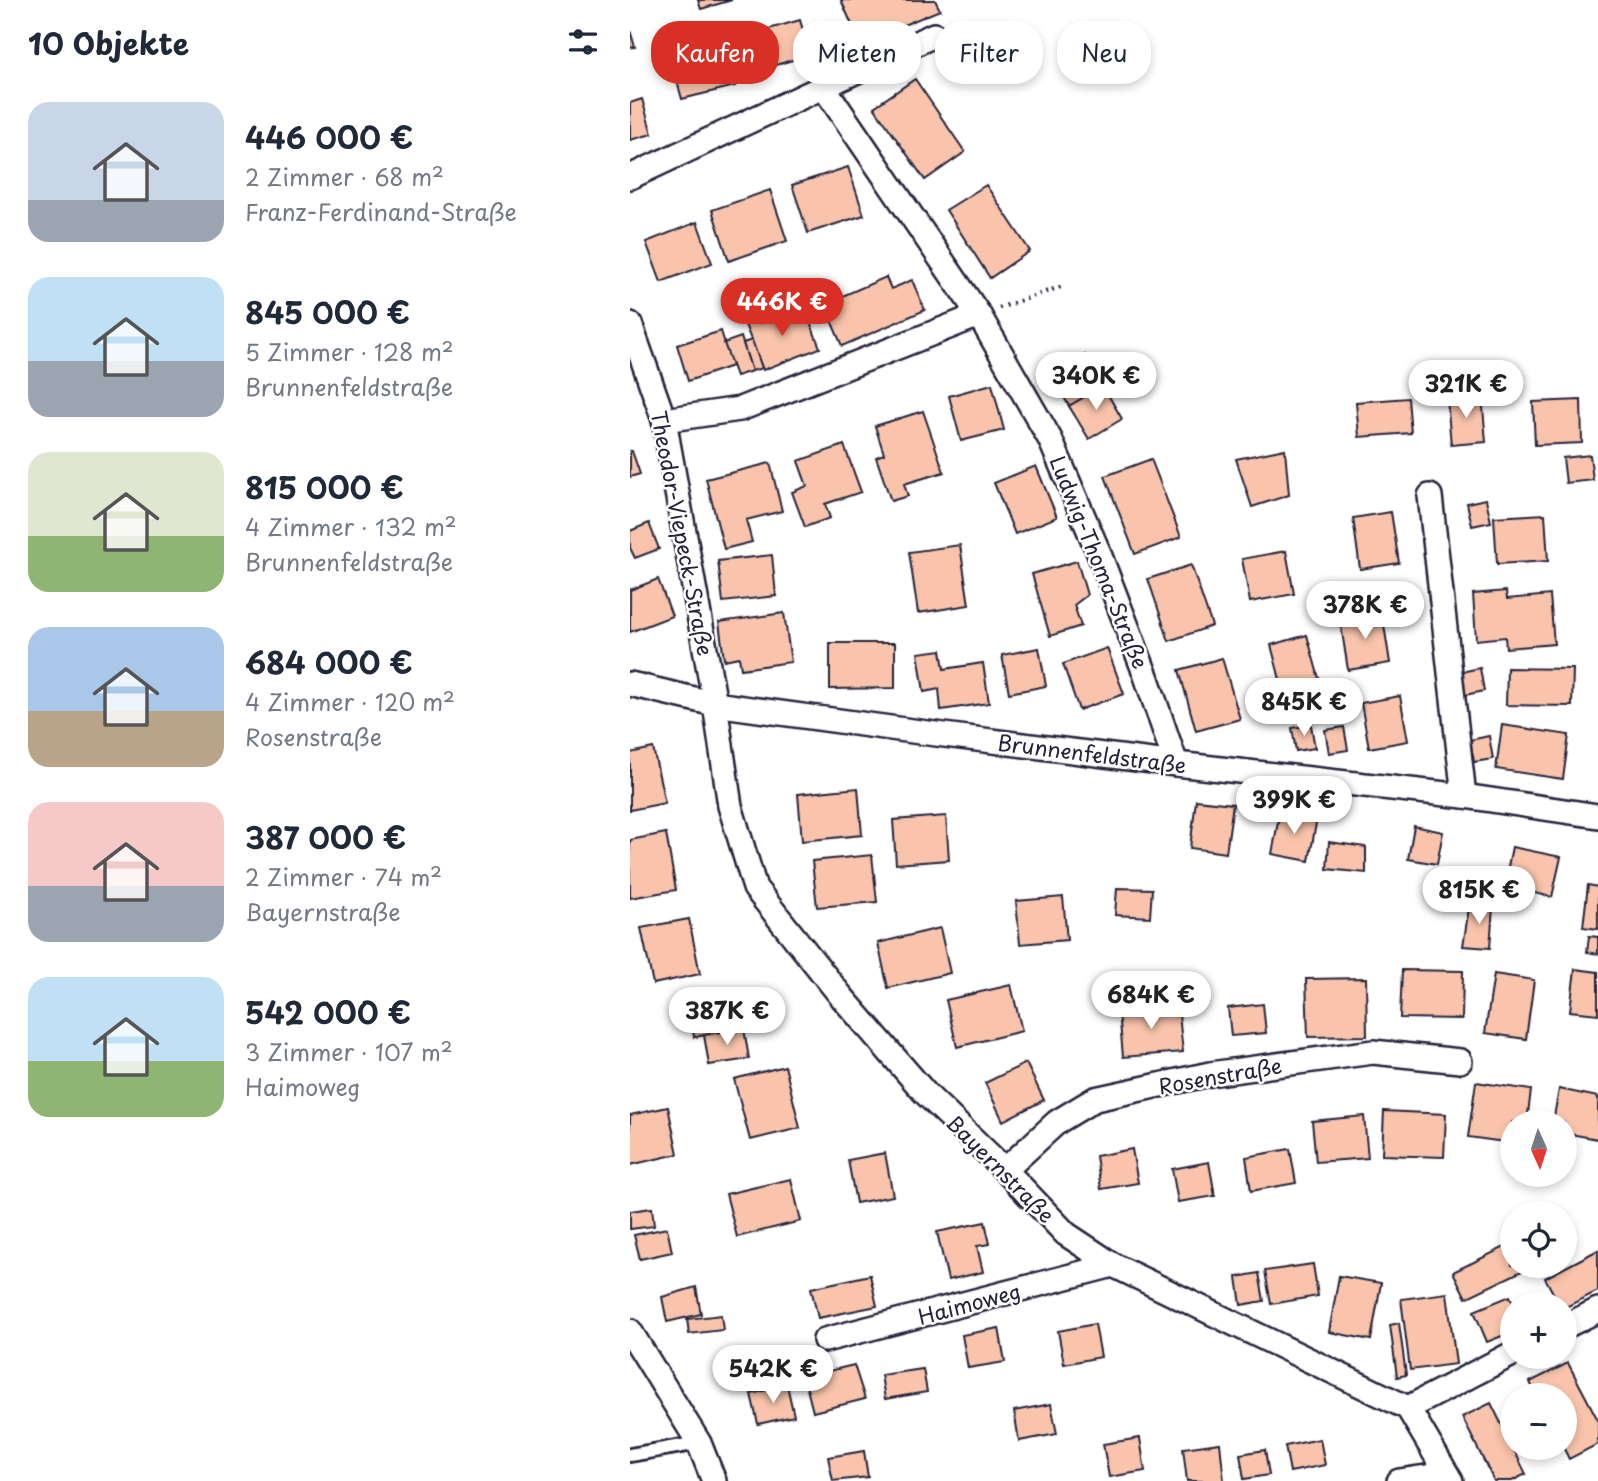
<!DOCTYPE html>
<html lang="de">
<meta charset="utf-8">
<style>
body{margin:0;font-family:"Playpen Sans",sans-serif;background:#f2f2f3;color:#1f2937;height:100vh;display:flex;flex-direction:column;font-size:26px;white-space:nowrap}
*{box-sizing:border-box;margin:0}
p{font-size:23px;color:#747a83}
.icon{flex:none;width:38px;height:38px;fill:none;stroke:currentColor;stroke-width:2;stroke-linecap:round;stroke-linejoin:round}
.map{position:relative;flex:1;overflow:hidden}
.side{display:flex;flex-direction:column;background:#fff;width:630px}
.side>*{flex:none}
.hud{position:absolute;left:21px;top:21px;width:665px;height:63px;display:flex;gap:14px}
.needle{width:46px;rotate:177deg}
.buttons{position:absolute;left:870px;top:1110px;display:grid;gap:14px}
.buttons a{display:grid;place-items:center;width:77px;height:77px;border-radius:50%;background:#fff;box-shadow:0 4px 10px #0003;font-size:35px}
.price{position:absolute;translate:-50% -60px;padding:0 16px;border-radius:24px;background:#fff;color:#222;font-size:23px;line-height:46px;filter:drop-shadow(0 2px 4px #0008)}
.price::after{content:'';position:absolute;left:50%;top:42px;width:21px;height:16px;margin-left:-10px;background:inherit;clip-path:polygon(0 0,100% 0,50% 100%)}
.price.selected{background:#d93025;color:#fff}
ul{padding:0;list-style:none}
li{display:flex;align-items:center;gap:21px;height:175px;padding:0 28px}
li span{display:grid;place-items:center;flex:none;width:196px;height:140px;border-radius:21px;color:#555}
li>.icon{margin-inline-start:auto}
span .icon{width:84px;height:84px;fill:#fffc;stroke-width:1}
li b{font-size:30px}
h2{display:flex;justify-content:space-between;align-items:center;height:84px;padding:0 28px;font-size:30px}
.pill{padding:0 24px;border-radius:28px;background:#fff;box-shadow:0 4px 10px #0003;font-size:24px;line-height:63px}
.pill.selected{background:#d93025;color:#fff}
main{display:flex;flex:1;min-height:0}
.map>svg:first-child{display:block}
</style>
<main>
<section class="side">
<h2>10 Objekte<svg class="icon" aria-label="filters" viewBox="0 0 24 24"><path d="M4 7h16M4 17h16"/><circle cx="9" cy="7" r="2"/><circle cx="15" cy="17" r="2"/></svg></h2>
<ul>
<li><span style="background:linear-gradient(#c9d6e8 70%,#9aa5b1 0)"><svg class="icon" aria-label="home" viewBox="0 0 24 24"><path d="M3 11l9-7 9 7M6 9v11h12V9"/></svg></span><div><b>446 000 €</b><p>2 Zimmer · 68 m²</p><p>Franz-Ferdinand-Straße</p></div></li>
<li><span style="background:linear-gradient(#bfe0f5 60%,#9aa5b1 0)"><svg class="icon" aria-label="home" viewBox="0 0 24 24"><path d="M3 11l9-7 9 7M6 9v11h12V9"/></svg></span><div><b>845 000 €</b><p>5 Zimmer · 128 m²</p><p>Brunnenfeldstraße</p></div></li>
<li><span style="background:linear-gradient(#dfe7d0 60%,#8fb573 0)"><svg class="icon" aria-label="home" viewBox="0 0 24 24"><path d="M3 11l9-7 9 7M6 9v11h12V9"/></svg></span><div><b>815 000 €</b><p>4 Zimmer · 132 m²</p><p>Brunnenfeldstraße</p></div></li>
<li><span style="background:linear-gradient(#a9c7e8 60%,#b9a48a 0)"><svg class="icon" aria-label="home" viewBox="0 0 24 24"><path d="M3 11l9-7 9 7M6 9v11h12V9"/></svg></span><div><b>684 000 €</b><p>4 Zimmer · 120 m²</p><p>Rosenstraße</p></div></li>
<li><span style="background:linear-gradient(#f6c9c9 60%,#9aa5b1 0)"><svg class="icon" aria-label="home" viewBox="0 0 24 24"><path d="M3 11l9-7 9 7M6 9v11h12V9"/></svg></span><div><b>387 000 €</b><p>2 Zimmer · 74 m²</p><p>Bayernstraße</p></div></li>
<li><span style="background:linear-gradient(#bfe0f5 60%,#8fb573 0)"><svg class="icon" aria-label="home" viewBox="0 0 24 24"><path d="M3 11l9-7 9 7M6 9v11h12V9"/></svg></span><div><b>542 000 €</b><p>3 Zimmer · 107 m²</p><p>Haimoweg</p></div></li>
</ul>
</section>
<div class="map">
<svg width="968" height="1481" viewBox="0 0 968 1481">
<rect width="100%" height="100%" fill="#fff"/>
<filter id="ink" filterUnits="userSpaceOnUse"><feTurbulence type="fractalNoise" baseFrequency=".0143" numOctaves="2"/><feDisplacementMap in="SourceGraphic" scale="14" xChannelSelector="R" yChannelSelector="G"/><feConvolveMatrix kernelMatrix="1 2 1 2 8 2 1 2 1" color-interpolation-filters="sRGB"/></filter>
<g filter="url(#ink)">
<g fill="#f9c4ab" stroke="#22223b" stroke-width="2">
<polygon points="68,0 102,0 71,9"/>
<polygon points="211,0 305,0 310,10 230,43"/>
<polygon points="170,20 180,55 135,68 125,33"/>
<polygon points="0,30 5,47 0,48"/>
<polygon points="64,50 68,65 97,57 105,86 52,99 40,56"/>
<polygon points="285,79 335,152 295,180 244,107"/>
<polygon points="12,99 22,134 0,140 0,103"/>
<polygon points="218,167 234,215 178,233 162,185"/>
<polygon points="356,185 400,251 360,278 316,210"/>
<polygon points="140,190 157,241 99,261 82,210"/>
<polygon points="67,222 82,263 31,282 16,242"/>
<polygon points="256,277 261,289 282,280 295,310 212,346 194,304"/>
<polygon points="174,306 190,348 133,370 114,322 127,317 130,323"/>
<polygon points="91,331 102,366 58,381 47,345"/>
<polygon points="111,337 122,371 106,376 94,343"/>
<polygon points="122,340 132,368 122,371 113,343"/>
<polygon points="455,355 473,386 439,406 421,374"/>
<polygon points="362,384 374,430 331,441 319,396"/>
<polygon points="473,386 492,419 459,439 439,406"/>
<polygon points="852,396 856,442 821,445 817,399"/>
<polygon points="778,398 781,433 729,437 726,402"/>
<polygon points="951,400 952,443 905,445 903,402"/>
<polygon points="293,411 314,472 274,484 278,496 261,501 246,457 254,454 245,426"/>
<polygon points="214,445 231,492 195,504 200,518 175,527 162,492 177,486 168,461"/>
<polygon points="655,449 659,495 622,507 606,459"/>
<polygon points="0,451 2,451 10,474 0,477"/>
<polygon points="960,455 963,480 936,483 933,458"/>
<polygon points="521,459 551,537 505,554 475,476"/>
<polygon points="140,463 152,511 116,520 122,542 94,549 76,479"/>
<polygon points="406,466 427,517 385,534 364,483"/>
<polygon points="856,499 861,522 842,526 837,503"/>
<polygon points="761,512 769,563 730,569 723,518"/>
<polygon points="915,514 918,561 867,564 864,517"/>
<polygon points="19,523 29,549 5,558 0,548 0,531"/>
<polygon points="330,545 339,605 288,613 279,552"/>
<polygon points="656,551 664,594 620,602 612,559"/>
<polygon points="142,555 146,596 93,602 88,561"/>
<polygon points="447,561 457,595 444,605 451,626 420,636 402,574"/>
<polygon points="561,565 582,626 539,641 518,579"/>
<polygon points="28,579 42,616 0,632 0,590"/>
<polygon points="876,591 877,599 920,595 924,644 876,648 875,637 846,640 843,594"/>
<polygon points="752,612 760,663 718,670 710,619"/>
<polygon points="154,613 161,662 111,669 109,657 94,660 89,622"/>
<polygon points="677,635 696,704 659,714 641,645"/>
<polygon points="200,643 265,643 265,688 200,689"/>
<polygon points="409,648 416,686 379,693 372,655"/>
<polygon points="477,648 494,694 449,710 433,664"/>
<polygon points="311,650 314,669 353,663 359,703 311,710 309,689 294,692 288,653"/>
<polygon points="592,658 610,719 566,731 549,670"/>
<polygon points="850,668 854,691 835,695 831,672"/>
<polygon points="877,668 943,669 942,706 876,705"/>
<polygon points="770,696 778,741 739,748 731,703"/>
<polygon points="681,725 685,748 666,751 662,728"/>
<polygon points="872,725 939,735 933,779 866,769"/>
<polygon points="714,727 718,750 699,753 695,730"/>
<polygon points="859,736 863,759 844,762 840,740"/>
<polygon points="23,748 35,803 0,810 0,753"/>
<polygon points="228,788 232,835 172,841 168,794"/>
<polygon points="566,800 603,804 596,853 560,848"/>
<polygon points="650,811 687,818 679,861 642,854"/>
<polygon points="316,816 319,860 266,864 263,820"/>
<polygon points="784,826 813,832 807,864 778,859"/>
<polygon points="36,833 46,890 0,898 0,840"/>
<polygon points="699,842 736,847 736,873 697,869"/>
<polygon points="882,847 931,857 922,897 874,886"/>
<polygon points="242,855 247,902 187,907 182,861"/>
<polygon points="958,885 968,887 968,929 953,927"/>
<polygon points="487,888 522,889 520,917 485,915"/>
<polygon points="433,897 437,940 390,944 386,901"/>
<polygon points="840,901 863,906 860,948 833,946"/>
<polygon points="59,919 70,974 23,984 11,928"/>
<polygon points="310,928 320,973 258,988 248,943"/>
<polygon points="959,936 968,937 968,954 957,952"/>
<polygon points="945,969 968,972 968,1014 940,1011"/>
<polygon points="772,970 833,971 832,1019 770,1018"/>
<polygon points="864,974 904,980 896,1039 855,1033"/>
<polygon points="736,978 737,1036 678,1037 676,979"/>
<polygon points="381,985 392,1031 327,1047 316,1000"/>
<polygon points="100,999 105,1030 64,1037 59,1006"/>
<polygon points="633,1004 636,1033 601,1036 598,1008"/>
<polygon points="548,1005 553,1052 493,1057 489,1011"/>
<polygon points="114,1028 119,1059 79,1065 74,1035"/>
<polygon points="396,1063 414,1100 373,1121 355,1083"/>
<polygon points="155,1066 170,1128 120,1140 104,1079"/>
<polygon points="846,1082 901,1090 897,1122 882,1122 882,1143 838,1137"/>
<polygon points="929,1089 968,1097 968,1139 934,1133 934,1122 923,1122"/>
<polygon points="38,1107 48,1154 0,1165 0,1115"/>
<polygon points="754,1111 816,1114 814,1157 752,1155"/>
<polygon points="734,1116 738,1158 686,1162 682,1121"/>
<polygon points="502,1149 508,1183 471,1189 466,1156"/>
<polygon points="660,1149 666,1183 621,1191 616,1157"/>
<polygon points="255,1153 263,1196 226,1203 218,1160"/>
<polygon points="579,1162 585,1196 548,1202 542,1169"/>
<polygon points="161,1179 171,1221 107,1237 96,1194"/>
<polygon points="22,1208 24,1226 0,1229 0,1211"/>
<polygon points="355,1222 360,1244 347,1246 353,1272 318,1280 307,1232"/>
<polygon points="37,1228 42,1252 10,1259 4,1235"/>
<polygon points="881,1244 882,1265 892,1265 894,1270 836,1298 823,1272"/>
<polygon points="968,1250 968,1291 934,1308 934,1304 929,1304 915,1278"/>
<polygon points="683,1264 688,1296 641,1304 635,1271"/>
<polygon points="629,1273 634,1301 611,1305 607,1277"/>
<polygon points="240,1275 247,1306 188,1318 181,1288"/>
<polygon points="709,1276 751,1283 741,1340 699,1332"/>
<polygon points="66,1287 71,1314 37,1322 32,1297"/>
<polygon points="817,1293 826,1364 780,1370 771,1299"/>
<polygon points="880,1296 883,1304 882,1332 857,1342 844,1311"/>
<polygon points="91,1315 93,1330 59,1334 57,1319"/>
<polygon points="769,1323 776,1375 767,1377 760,1325"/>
<polygon points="465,1324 471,1357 434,1364 428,1331"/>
<polygon points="369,1328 375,1362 338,1368 332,1335"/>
<polygon points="938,1363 968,1420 968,1444 939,1459 933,1447 934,1447 934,1395 906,1395 900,1382"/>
<polygon points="224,1365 235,1399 183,1412 174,1377"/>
<polygon points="293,1369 297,1392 255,1399 251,1375"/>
<polygon points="157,1385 164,1416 128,1424 121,1394"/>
<polygon points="861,1403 896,1474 882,1481 864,1481 832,1417"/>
<polygon points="421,1404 427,1434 389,1441 384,1411"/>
<polygon points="510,1438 515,1471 479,1477 473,1444"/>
<polygon points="690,1439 695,1465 660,1472 655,1446"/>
<polygon points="590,1443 594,1481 557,1481 553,1448"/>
<polygon points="635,1450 639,1475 614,1479 610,1454"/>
<polygon points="234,1451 238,1477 203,1481 198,1457"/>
</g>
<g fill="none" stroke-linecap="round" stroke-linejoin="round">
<g stroke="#22223b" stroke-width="18">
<polyline id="service" points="0,1455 69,1443"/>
</g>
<g stroke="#22223b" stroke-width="28">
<g id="minor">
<polyline points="193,86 349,315 420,439 468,551 516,676 546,764"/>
<polyline points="0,177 304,35"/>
<polyline points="0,324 34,420 85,704 100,806 125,888 211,996 296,1094 375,1170 436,1234 483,1265 778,1408 821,1481"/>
<polyline points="34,420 110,409 349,315"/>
<polyline points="800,496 834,796"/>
<polyline points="0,684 85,704 290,732 546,764 834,796 968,816"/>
<polyline points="375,1170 427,1122 465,1099 580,1074 743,1052 830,1061"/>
<polyline points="934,1327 968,1310"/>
<polyline points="0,1331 69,1443 84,1481"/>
<polyline points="195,1340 483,1265"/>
<polyline points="778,1408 882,1354"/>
<polyline points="769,1481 816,1474"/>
</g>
</g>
<polyline stroke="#22223b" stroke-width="4.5" stroke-dasharray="2 5" stroke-linecap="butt" points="369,308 433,286"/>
<use href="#service" stroke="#fff" stroke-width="12"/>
<use href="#minor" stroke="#fff" stroke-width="23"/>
</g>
</g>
<g text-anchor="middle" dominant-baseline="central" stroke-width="5" stroke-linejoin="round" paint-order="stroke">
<g font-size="21" fill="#22223b" stroke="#fff">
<text transform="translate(53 533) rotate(79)">Theodor-Viepeck-Straße</text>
<text transform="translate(470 562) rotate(68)">Ludwig-Thoma-Straße</text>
<text transform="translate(462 753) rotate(7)">Brunnenfeldstraße</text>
<text transform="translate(590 1075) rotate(-10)">Rosenstraße</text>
<text transform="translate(371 1168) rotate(45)">Bayernstraße</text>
<text transform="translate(339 1303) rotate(-15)">Haimoweg</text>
</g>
</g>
</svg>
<div class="buttons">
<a><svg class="needle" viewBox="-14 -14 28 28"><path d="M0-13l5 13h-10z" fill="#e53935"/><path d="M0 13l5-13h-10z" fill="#747a83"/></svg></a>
<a><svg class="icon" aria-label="locate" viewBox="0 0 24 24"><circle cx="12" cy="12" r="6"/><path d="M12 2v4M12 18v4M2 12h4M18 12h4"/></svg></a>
<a>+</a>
<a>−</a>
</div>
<b class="price selected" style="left:152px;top:338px">446K €</b>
<b class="price" style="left:466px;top:412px">340K €</b>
<b class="price" style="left:836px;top:420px">321K €</b>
<b class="price" style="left:735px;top:641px">378K €</b>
<b class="price" style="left:674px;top:738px">845K €</b>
<b class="price" style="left:664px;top:836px">399K €</b>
<b class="price" style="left:849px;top:926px">815K €</b>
<b class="price" style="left:521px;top:1031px">684K €</b>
<b class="price" style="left:97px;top:1047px">387K €</b>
<b class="price" style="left:143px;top:1405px">542K €</b>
<div class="hud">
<a class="pill selected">Kaufen</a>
<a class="pill">Mieten</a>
<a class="pill">Filter</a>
<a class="pill">Neu</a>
</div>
</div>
</main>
